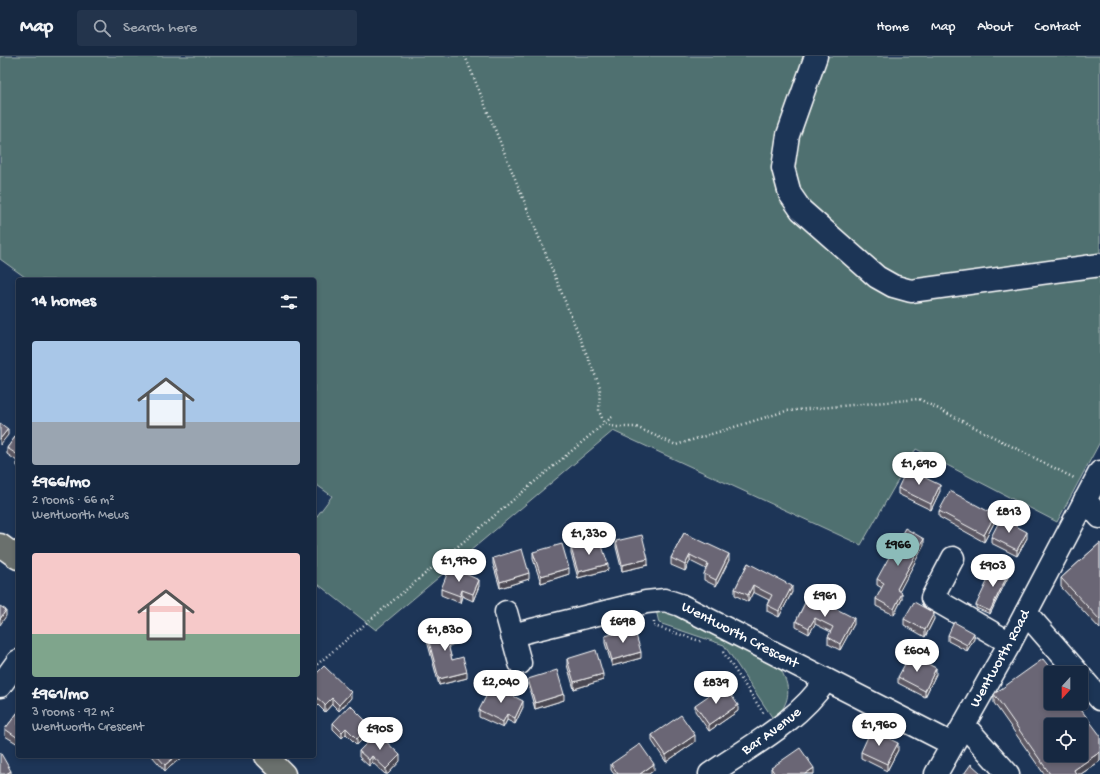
<!DOCTYPE html>
<meta charset="utf-8">
<style>
body{margin:0;font-family:"Gochi Hand",sans-serif;background:#23344c;color:#f1f3f6;height:100vh;display:flex;flex-direction:column;font-size:15px;white-space:nowrap}
*{box-sizing:border-box;margin:0}
p{font-size:13px;color:#9ea6b1}
.icon{flex:none;width:22px;height:22px;fill:none;stroke:currentColor;stroke-width:2;stroke-linecap:round;stroke-linejoin:round}
.map{position:relative;flex:1;overflow:hidden}
.panel{position:absolute;left:16px;top:222px;width:300px;height:480px;display:flex;flex-direction:column;background:#162841;border-radius:4px;box-shadow:0 2px 6px #0003,0 0 0 1px #35445a}
.panel>*{flex:none}
.needle{width:26px;rotate:201deg}
.tools{position:absolute;left:1044px;top:610px;display:grid;gap:8px}
.tools a{display:grid;place-items:center;width:44px;height:44px;border-radius:4px;background:#162841;box-shadow:0 2px 6px #0003,0 0 0 1px #35445a;font-size:20px}
.price{position:absolute;translate:-50% -34px;padding:0 9px;border-radius:14px;background:#fff;color:#222;font-size:13px;line-height:26px;filter:drop-shadow(0 1px 2px #0008)}
.price::after{content:'';position:absolute;left:50%;top:24px;width:12px;height:9px;margin-left:-6px;background:inherit;clip-path:polygon(0 0,100% 0,50% 100%)}
.price.current{background:#8bbbb9;color:#111}
ul{padding:0;list-style:none}
li{display:grid;align-content:center;gap:8px;height:212px;padding:0 16px}
li span{display:grid;place-items:center;height:124px;border-radius:4px;color:#555}
li>.icon{margin-inline-start:auto}
span .icon{width:72px;height:72px;fill:#fffc;stroke-width:1}
li b{font-size:17px}
h2{display:flex;justify-content:space-between;align-items:center;height:48px;padding:0 16px;font-size:17px}
header{display:flex;align-items:center;gap:24px;box-sizing:border-box;height:56px;padding:0 20px;background:#162841;border-bottom:1px solid #35445a}
header strong{font-size:19px}
nav{display:flex;gap:22px;margin-inline-start:auto;font-size:14px}
.search{width:280px;height:36px;background:#23344c;display:flex;align-items:center;gap:10px;box-sizing:border-box;padding:0 14px;border-radius:4px;color:#9ea6b1;font-size:15px}
.map>svg:first-child{display:block}
</style>
<header>
<strong>Map</strong>
<div class="search"><svg class="icon" aria-label="search" viewBox="0 0 24 24"><circle cx="10" cy="10" r="6"/><path d="M15 15l6 6"/></svg>Search here</div>
<nav><a>Home</a><a>Map</a><a>About</a><a>Contact</a></nav>
</header>
<div class="map">
<svg width="1100" height="718" viewBox="0 0 1100 718">
<rect width="100%" height="100%" fill="#1d3557"/>
<filter id="ink" filterUnits="userSpaceOnUse"><feTurbulence type="fractalNoise" baseFrequency=".025" numOctaves="2"/><feDisplacementMap in="SourceGraphic" scale="8" xChannelSelector="R" yChannelSelector="G"/><feConvolveMatrix kernelMatrix="1 2 1 2 8 2 1 2 1" color-interpolation-filters="sRGB"/></filter>
<g filter="url(#ink)">
<g fill="#50706f" stroke="#a8b8b7">
<polygon points="0,0 1100,0 1100,386 1057,466 916,393 861,489 613,375 376,574 314,525 314,464 332,440 314,427 314,224 29,224 0,203"/>
<path d="M656 554 667 555 779 610C791 632 792 644 774 664L724 589 659 567Z"/>
</g>
<g fill="none" stroke-linecap="round" stroke-linejoin="round">
<g stroke="#fff" stroke-width="25">
<g id="minor">
<polyline points="816,0 788,79 783,112 790,138 801,154 877,221 893,230 911,235 1100,209"/>
<polyline points="1085,444 1100,461"/>
<polyline points="953,502 932,542 1010,587"/>
<polyline points="506,556 520,607"/>
<polyline points="1026,557 1078,617"/>
<path id="s1" d="M512 579 646 546 665 544 680 549 952 688"/>
<polyline points="1081,621 1100,643"/>
<polyline points="0,630 18,605"/>
<polyline points="964,669 1008,718"/>
<path id="s2" d="M710 718C749 691 799 665 826 624"/>
<path id="s3" d="M936 718 1010 587 1100 416"/>
</g>
</g>
<g stroke="#fff" stroke-width="25">
<g id="major">
<polyline points="0,489 18,502"/>
<polyline points="266,700 284,718"/>
</g>
</g>
<g stroke="#fff" stroke-width="2.5" stroke-dasharray="1 3" stroke-linecap="butt">
<polyline points="465,0 600,331 599,355 604,367 615,371 636,371 676,389 786,355 919,343 1074,422"/>
<polyline points="654,566 654,570 703,586"/>
<polyline points="723,596 764,658"/>
<polyline points="314,611 612,361"/>
</g>
<use href="#minor" stroke="#1d3557" stroke-width="22"/>
<use href="#major" stroke="#6b706d" stroke-width="22"/>
</g>
<g fill="#5b5864" stroke="#fff">
<polygon points="18,377 18,411 17,410 17,405 7,398 7,392"/>
<polygon points="898,432 940,435 931,454 898,438"/>
<polygon points="939,455 995,465 984,486 939,461"/>
<polygon points="684,477 729,504 716,530 704,524 704,518 706,513 690,505 685,515 671,509 671,502"/>
<polygon points="991,481 1027,482 1017,500 991,487"/>
<polygon points="616,485 648,509 622,515 616,491"/>
<polygon points="1100,487 1100,573 1061,531 1061,522"/>
<polygon points="924,489 899,535 902,543 894,559 876,550 876,543 882,532 877,529 877,523"/>
<polygon points="571,492 608,514 578,522 571,498"/>
<polygon points="533,496 569,518 541,527 533,503"/>
<polygon points="493,502 529,523 500,532 493,508"/>
<polygon points="748,507 792,536 779,561 767,555 767,549 769,544 753,536 748,546 735,539 735,533"/>
<polygon points="1009,519 990,558 976,552 976,549"/>
<polygon points="479,530 473,545 462,540 460,547 441,539 441,533"/>
<polygon points="809,539 854,568 840,594 828,588 828,581 831,576 815,568 809,578 796,571 796,565"/>
<polygon points="904,563 934,563 925,581 904,569"/>
<polygon points="426,575 458,587 448,590 452,604 467,622 439,629 426,581"/>
<polygon points="948,579 974,583 967,595 948,585"/>
<polygon points="605,580 641,602 612,610 605,587"/>
<polygon points="567,603 603,624 574,633 567,609"/>
<polygon points="936,618 925,641 898,627 898,621"/>
<polygon points="314,620 351,642 339,655 332,648 325,656 314,645"/>
<polygon points="528,623 564,644 535,653 528,629"/>
<polygon points="994,638 1100,679 1100,705 1081,718 1044,718 994,647"/>
<polygon points="695,649 738,655 709,675 695,655"/>
<polygon points="523,651 515,668 507,664 503,672 479,661 479,654"/>
<polygon points="18,656 18,688 5,680 5,673"/>
<polygon points="333,667 370,675 357,689 346,678 342,682 333,673"/>
<polygon points="652,679 695,686 666,706 652,685"/>
<polygon points="898,694 887,715 861,702 861,696"/>
<polygon points="359,695 400,705 388,718 385,718 372,706 369,710 359,701"/>
<polygon points="152,700 183,700 165,715"/>
<polygon points="611,708 654,714 649,718 614,718 611,714"/>
<polygon points="771,712 814,718 771,718"/>
</g>
<g fill="#4a4751" stroke="#fff">
<polygon points="8,373 8,379 0,389 0,383"/>
<polygon points="940,429 940,435 931,454 931,448"/>
<polygon points="995,459 995,465 984,486 984,479"/>
<polygon points="1027,476 1027,482 1017,500 1017,494"/>
<polygon points="924,483 924,489 897,540 897,533"/>
<polygon points="729,498 729,504 716,530 716,524"/>
<polygon points="690,499 690,505 685,515 685,509"/>
<polygon points="648,503 648,509 622,515 622,509"/>
<polygon points="608,508 608,514 578,522 578,516"/>
<polygon points="569,512 569,518 541,527 541,520"/>
<polygon points="1009,516 1009,519 990,558 990,555"/>
<polygon points="529,517 529,523 500,532 500,526"/>
<polygon points="479,524 479,530 473,545 473,538"/>
<polygon points="753,529 753,536 748,546 748,539"/>
<polygon points="792,530 792,536 779,561 779,555"/>
<polygon points="462,534 462,540 460,547 460,540"/>
<polygon points="902,537 902,543 894,559 894,553"/>
<polygon points="6,554 6,560 0,569 0,563"/>
<polygon points="934,557 934,563 925,581 925,574"/>
<polygon points="815,562 815,568 809,578 809,572"/>
<polygon points="854,562 854,568 840,594 840,588"/>
<polygon points="974,577 974,583 967,595 967,589"/>
<polygon points="458,581 458,587 447,590 447,584"/>
<polygon points="641,596 641,602 612,610 612,604"/>
<polygon points="936,612 936,618 925,641 925,635"/>
<polygon points="467,616 467,622 439,629 439,623"/>
<polygon points="603,618 603,624 574,633 574,626"/>
<polygon points="351,636 351,642 339,655 339,649"/>
<polygon points="564,638 564,644 535,653 535,647"/>
<polygon points="332,642 332,648 325,656 325,649"/>
<polygon points="523,645 523,651 515,668 515,662"/>
<polygon points="738,649 738,655 709,675 709,669"/>
<polygon points="507,658 507,664 503,672 503,666"/>
<polygon points="370,669 370,675 357,689 357,683"/>
<polygon points="346,672 346,678 342,682 342,676"/>
<polygon points="695,679 695,686 666,706 666,699"/>
<polygon points="898,687 898,694 887,715 887,708"/>
<polygon points="1100,696 1100,705 1081,718 1074,718 1074,714"/>
<polygon points="400,699 400,705 388,718 386,718 386,713"/>
<polygon points="176,700 183,700 165,715 165,709"/>
<polygon points="372,700 372,706 369,710 369,704"/>
<polygon points="654,708 654,714 649,718 640,718"/>
<polygon points="814,712 814,718 805,718"/>
<polygon points="11,715 11,718 6,718"/>
</g>
<g fill="#6a6674" stroke="#fff" fill-rule="evenodd">
<polygon points="0,367 8,373 0,383"/>
<polygon points="18,377 18,399 7,392"/>
<polygon points="907,413 940,429 931,448 898,432"/>
<polygon points="950,435 995,459 984,479 939,455"/>
<polygon points="1001,462 1027,476 1017,494 991,481"/>
<polygon points="905,472 924,483 897,533 902,537 894,553 876,543 884,527 877,523"/>
<polygon points="684,477 729,498 716,524 704,518 708,508 690,499 685,509 671,502"/>
<polygon points="642,479 648,503 622,509 616,485"/>
<polygon points="600,484 608,508 578,516 571,492"/>
<polygon points="1100,487 1100,564 1061,522"/>
<polygon points="562,488 569,512 541,520 533,496"/>
<polygon points="522,493 529,517 500,526 493,502"/>
<polygon points="748,507 792,530 779,555 767,549 772,539 762,534 753,529 748,539 735,533"/>
<polygon points="995,509 1009,516 990,555 976,549"/>
<polygon points="450,511 479,524 473,538 462,534 460,540 441,533"/>
<polygon points="809,539 854,562 840,588 828,581 833,571 815,562 809,572 796,565"/>
<polygon points="914,546 934,557 925,574 904,563"/>
<polygon points="0,550 6,554 0,563"/>
<polygon points="954,566 974,577 967,589 948,579"/>
<polygon points="454,568 458,581 447,584 452,604 463,601 467,616 439,623 426,575"/>
<polygon points="634,572 641,596 612,604 605,580"/>
<polygon points="596,594 603,618 574,626 567,603"/>
<polygon points="910,599 936,612 925,635 898,621"/>
<path d="M1043 603 1054 617H1051V647H1076L1100 679V696L1074 714 1076 718H1050L994 638ZM1051 669H1081V699H1051Z"/>
<polygon points="324,610 351,636 339,649 332,642 325,649 314,639 314,620"/>
<polygon points="557,614 564,638 535,647 528,623"/>
<polygon points="492,629 523,645 515,662 507,658 503,666 479,654"/>
<polygon points="724,629 738,649 709,669 695,649"/>
<polygon points="350,649 370,669 357,683 346,672 342,676 333,667"/>
<polygon points="18,656 18,682 5,673"/>
<polygon points="681,659 695,679 666,699 652,679"/>
<polygon points="871,674 898,687 887,708 861,696"/>
<polygon points="377,677 400,699 386,713 372,700 369,704 359,695"/>
<polygon points="640,688 654,708 640,718 618,718 611,708"/>
<polygon points="800,692 814,712 805,718 775,718 771,712"/>
<polygon points="0,696 11,715 6,718 0,718"/>
<polygon points="157,700 176,700 165,709"/>
<polygon points="971,708 982,718 964,718"/>
</g>
</g>
<g text-anchor="middle" dominant-baseline="central" stroke-width="3" stroke-linejoin="round" paint-order="stroke">
<g font-size="15" fill="#fff" stroke="#1d3557">
<text stroke="none"><textPath href="#s1" startOffset="240">Wentworth Crescent</textPath></text>
<text stroke="none"><textPath href="#s3" startOffset="132">Wentworth Road</textPath></text>
<text stroke="none"><textPath href="#s2" startOffset="75">Bar Avenue</textPath></text>
</g>
</g>
</svg>
<div class="tools">
<a><svg class="needle" viewBox="-14 -14 28 28"><path d="M0-13l5 13h-10z" fill="#e53935"/><path d="M0 13l5-13h-10z" fill="#9ea6b1"/></svg></a>
<a><svg class="icon" aria-label="locate" viewBox="0 0 24 24"><circle cx="12" cy="12" r="6"/><path d="M12 2v4M12 18v4M2 12h4M18 12h4"/></svg></a>
</div>
<b class="price" style="left:919px;top:430px">£1,690</b>
<b class="price" style="left:1009px;top:478px">£813</b>
<b class="price" style="left:589px;top:500px">£1,330</b>
<b class="price current" style="left:898px;top:511px">£966</b>
<b class="price" style="left:459px;top:527px">£1,970</b>
<b class="price" style="left:993px;top:532px">£903</b>
<b class="price" style="left:825px;top:562px">£961</b>
<b class="price" style="left:623px;top:588px">£698</b>
<b class="price" style="left:445px;top:596px">£1,830</b>
<b class="price" style="left:917px;top:617px">£604</b>
<b class="price" style="left:501px;top:648px">£2,040</b>
<b class="price" style="left:716px;top:649px">£839</b>
<b class="price" style="left:879px;top:691px">£1,960</b>
<b class="price" style="left:380px;top:695px">£905</b>
<section class="panel">
<h2>14 homes<svg class="icon" aria-label="filters" viewBox="0 0 24 24"><path d="M4 7h16M4 17h16"/><circle cx="9" cy="7" r="2"/><circle cx="15" cy="17" r="2"/></svg></h2>
<ul>
<li><span style="background:linear-gradient(#a9c7e8 65%,#9aa5b1 0)"><svg class="icon" aria-label="home" viewBox="0 0 24 24"><path d="M3 11l9-7 9 7M6 9v11h12V9"/></svg></span><div><b>£966/mo</b><p>2 rooms · 66 m²</p><p>Wentworth Mews</p></div></li>
<li><span style="background:linear-gradient(#f6c9c9 65%,#7fa58c 0)"><svg class="icon" aria-label="home" viewBox="0 0 24 24"><path d="M3 11l9-7 9 7M6 9v11h12V9"/></svg></span><div><b>£961/mo</b><p>3 rooms · 92 m²</p><p>Wentworth Crescent</p></div></li>
</ul>
</section>
</div>
